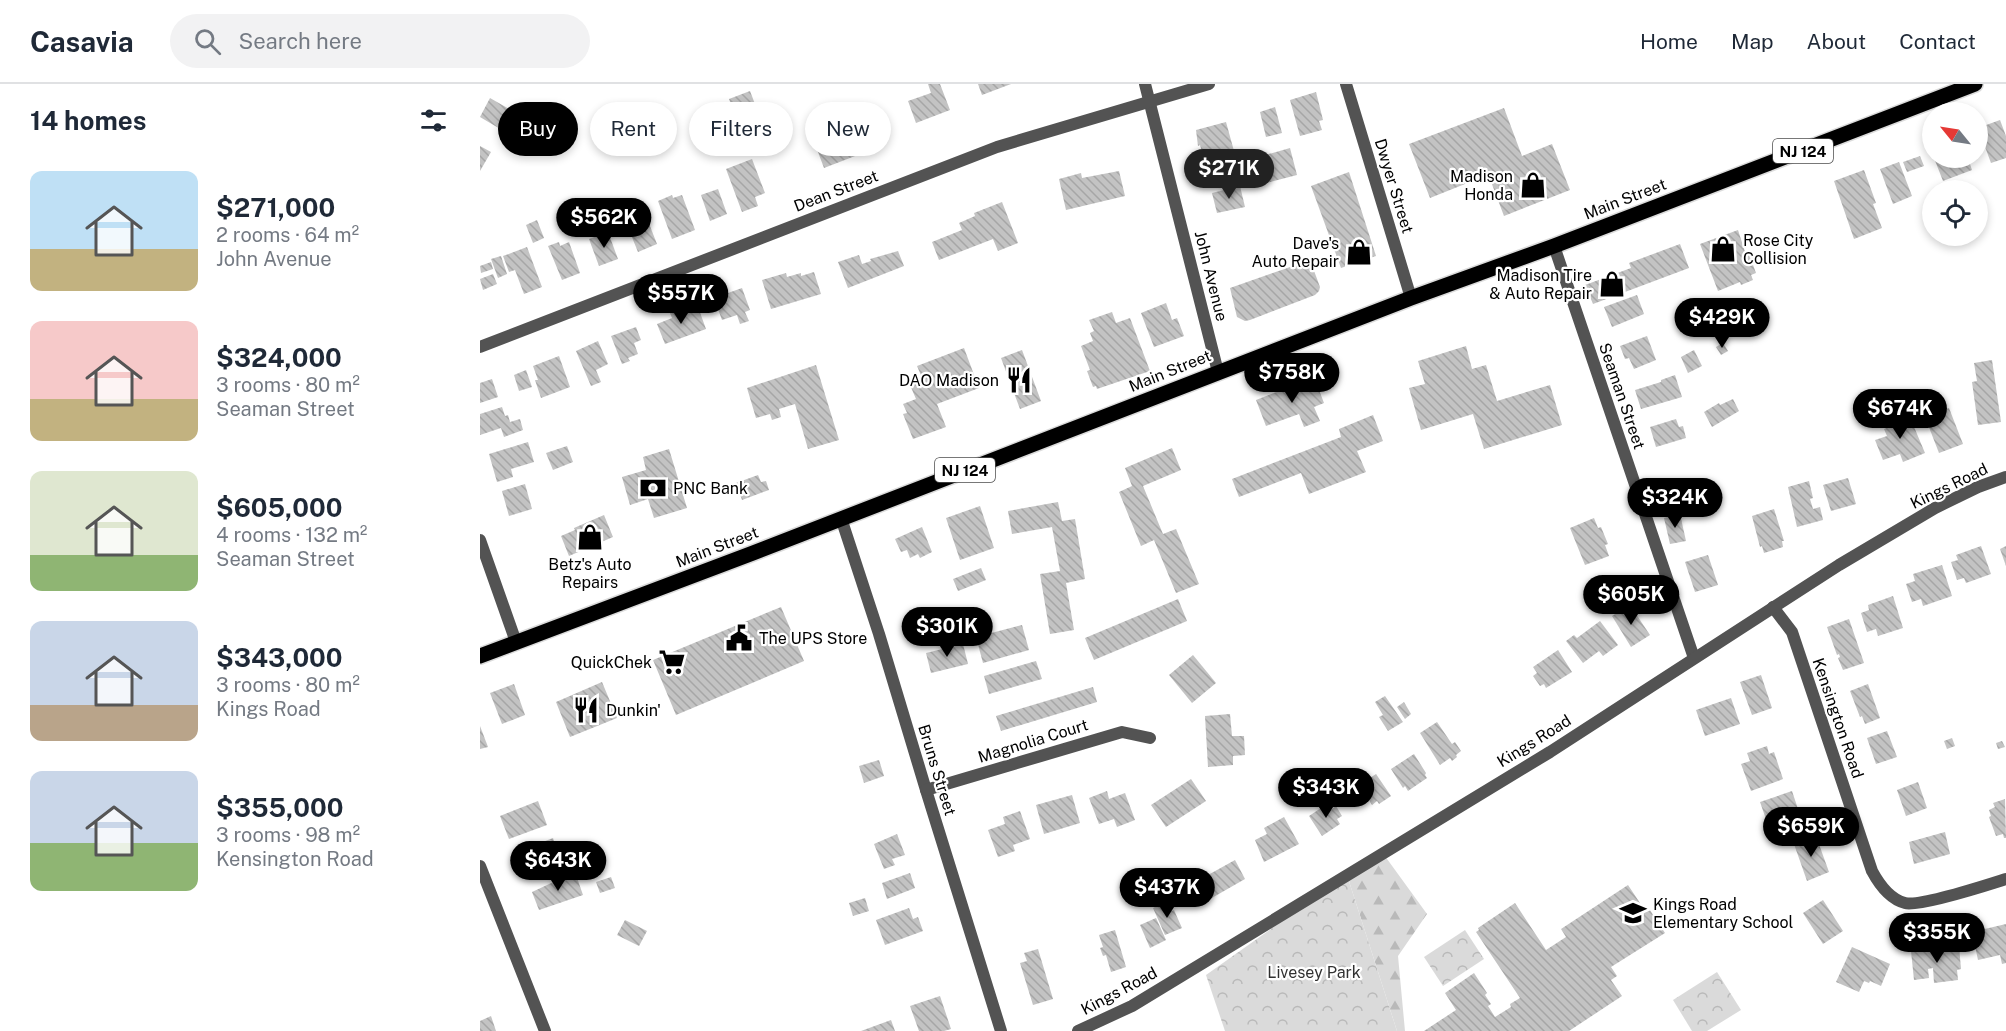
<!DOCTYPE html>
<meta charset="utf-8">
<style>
body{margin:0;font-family:"Public Sans",sans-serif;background:#f2f2f3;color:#1f2937;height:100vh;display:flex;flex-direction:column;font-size:22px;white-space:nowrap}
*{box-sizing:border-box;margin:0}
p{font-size:20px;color:#747a83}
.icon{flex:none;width:33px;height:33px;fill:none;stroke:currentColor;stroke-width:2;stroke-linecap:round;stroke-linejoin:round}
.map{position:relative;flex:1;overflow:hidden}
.drawer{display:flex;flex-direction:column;background:#fff;width:480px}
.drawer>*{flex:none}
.hud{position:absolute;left:18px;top:18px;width:570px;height:54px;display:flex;gap:12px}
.needle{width:39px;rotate:300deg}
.tools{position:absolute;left:1442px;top:18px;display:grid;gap:12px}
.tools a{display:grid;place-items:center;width:66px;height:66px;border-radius:50%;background:#fff;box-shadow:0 3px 9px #0003;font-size:30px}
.price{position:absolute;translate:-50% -51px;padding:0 14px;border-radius:21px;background:#000;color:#fff;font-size:20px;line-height:39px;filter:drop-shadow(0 2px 3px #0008)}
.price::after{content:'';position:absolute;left:50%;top:36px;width:18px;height:14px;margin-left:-9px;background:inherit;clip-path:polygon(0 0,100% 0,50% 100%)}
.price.selected{background:#222;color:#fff}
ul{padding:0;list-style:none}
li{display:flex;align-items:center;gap:18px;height:150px;padding:0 30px}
li span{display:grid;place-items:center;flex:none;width:168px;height:120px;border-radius:12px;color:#555}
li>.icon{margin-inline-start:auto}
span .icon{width:72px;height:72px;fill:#fffc;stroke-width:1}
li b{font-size:26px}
h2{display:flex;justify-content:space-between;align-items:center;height:72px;padding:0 30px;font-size:26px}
.chip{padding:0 21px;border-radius:27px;background:#fff;box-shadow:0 3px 9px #0003;font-size:21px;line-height:54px}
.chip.selected{background:#000;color:#fff}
header{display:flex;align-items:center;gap:36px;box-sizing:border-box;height:84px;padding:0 30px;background:#fff;border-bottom:2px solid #e0e1e3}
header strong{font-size:28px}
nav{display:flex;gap:33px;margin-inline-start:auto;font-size:21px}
.search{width:420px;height:54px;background:#f2f2f3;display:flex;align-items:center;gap:15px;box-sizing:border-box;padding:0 21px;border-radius:33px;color:#747a83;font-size:22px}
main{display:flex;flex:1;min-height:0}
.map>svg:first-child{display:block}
</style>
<header>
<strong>Casavia</strong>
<div class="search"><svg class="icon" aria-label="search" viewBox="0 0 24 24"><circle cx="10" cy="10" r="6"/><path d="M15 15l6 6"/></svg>Search here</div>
<nav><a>Home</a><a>Map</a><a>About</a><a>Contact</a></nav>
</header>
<main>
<section class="drawer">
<h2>14 homes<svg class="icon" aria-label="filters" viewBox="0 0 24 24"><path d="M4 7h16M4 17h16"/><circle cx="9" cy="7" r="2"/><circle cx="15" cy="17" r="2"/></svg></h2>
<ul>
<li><span style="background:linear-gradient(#bfe0f5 65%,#c2b280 0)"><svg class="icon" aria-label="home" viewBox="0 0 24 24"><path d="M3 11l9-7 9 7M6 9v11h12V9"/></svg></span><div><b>$271,000</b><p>2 rooms · 64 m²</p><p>John Avenue</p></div></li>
<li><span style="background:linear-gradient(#f6c9c9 65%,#c2b280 0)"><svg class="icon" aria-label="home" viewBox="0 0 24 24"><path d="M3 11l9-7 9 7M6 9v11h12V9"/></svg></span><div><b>$324,000</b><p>3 rooms · 80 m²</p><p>Seaman Street</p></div></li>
<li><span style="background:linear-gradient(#dfe7d0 70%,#8fb573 0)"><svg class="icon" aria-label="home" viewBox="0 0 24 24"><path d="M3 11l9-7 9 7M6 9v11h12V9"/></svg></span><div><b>$605,000</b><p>4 rooms · 132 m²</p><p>Seaman Street</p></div></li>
<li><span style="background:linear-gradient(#c9d6e8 70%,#b9a48a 0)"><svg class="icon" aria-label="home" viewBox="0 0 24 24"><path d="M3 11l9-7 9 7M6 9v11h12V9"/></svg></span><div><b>$343,000</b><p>3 rooms · 80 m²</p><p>Kings Road</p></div></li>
<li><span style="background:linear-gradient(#c9d6e8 60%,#8fb573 0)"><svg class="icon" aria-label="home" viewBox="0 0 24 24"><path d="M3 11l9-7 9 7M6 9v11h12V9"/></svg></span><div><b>$355,000</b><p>3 rooms · 98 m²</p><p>Kensington Road</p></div></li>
</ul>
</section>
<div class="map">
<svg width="1526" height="947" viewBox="0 0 1526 947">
<defs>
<pattern id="forest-firs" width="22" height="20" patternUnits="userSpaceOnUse" patternTransform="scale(1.5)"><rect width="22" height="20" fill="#dadada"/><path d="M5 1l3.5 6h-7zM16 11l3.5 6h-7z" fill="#b9b9b9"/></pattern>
<pattern id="park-crowns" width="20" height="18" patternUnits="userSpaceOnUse" patternTransform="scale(1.5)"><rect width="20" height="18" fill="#dadada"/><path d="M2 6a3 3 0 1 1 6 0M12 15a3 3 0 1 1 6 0" fill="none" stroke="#b9b9b9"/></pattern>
<pattern id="building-back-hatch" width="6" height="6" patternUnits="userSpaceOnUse" patternTransform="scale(1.5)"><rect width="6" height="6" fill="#c3c3c3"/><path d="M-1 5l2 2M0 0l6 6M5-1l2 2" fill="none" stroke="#a6a6a6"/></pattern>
</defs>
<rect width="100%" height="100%" fill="#fff"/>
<polygon fill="url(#forest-firs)" points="902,768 947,830 918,872 925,947 917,947 867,791"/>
<g fill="url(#park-crowns)">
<polygon points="867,791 917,947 745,947 726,891"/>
<polygon points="985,846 1004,875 963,902 944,873"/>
<polygon points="1237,888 1261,926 1227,947 1212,947 1193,916"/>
</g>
<g fill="url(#building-back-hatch)">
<polygon points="448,0 460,0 470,26 436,39 428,17 451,9"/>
<polygon points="498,0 531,0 502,11"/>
<polygon points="270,7 278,28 257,36 249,15"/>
<polygon points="836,8 843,36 839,37 842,46 820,52 810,16"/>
<polygon points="10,14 43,33 32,52 0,33"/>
<polygon points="795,23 802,49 786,53 780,28"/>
<polygon points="1024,24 1042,72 1072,60 1090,106 1024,132 1010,95 1012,95 1010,90 950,114 929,60"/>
<polygon points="390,34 401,62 344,84 335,60 343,57 342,54 361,48 360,46"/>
<polygon points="1520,36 1526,52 1526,74 1511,79 1498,44"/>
<polygon points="746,38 754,67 742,70 741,66 723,71 720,61 718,62 716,46"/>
<polygon points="1452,47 1452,67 1445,50"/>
<polygon points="0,62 11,68 0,87"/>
<polygon points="810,64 817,91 779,101 779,98 764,102 759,84 772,80 771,75"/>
<polygon points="1440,72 1444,82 1427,88 1423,78"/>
<polygon points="1454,74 1488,74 1492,86 1463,97"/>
<polygon points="272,75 285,109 275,113 278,122 262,128 246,85"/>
<polygon points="1419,78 1432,112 1413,120 1400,85"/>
<polygon points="1384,86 1396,119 1393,120 1402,144 1374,155 1354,97"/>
<polygon points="639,87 645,112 586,126 579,95 601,89 602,94"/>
<polygon points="869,88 896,172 861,184 831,102"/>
<polygon points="760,102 765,123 737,129 732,109"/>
<polygon points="238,105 247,130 230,137 221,111"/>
<polygon points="192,111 193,114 202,111 215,146 192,155 178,117"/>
<polygon points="522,118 538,159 518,167 513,155 459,176 452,158 482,146 479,139 495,132 494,129"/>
<polygon points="95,122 101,139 90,144 83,127"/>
<polygon points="166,132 177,160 158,168 147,141"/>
<polygon points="57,136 64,154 53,159 46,141"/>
<polygon points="1258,146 1266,171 1269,170 1276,189 1271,191 1273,196 1261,201 1260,198 1238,207 1220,160"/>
<polygon points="128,148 138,175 119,182 109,155"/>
<polygon points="79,158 80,162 89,158 100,189 82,196 68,162"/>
<polygon points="1200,160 1209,184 1113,220 1105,201 1151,184 1149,179"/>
<polygon points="47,163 62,203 44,210 35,186 29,188 23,172"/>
<polygon points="418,167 424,182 368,204 358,178 379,171 382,180 391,177 390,175"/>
<polygon points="21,172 27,190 18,194 11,175"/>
<polygon points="830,176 840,203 839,207 835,211 770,236 765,237 757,233 750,204"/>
<polygon points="11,178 13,185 1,189 0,182"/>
<polygon points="334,188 341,210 291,225 282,196 306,189 307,193 321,189 321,192"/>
<polygon points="13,190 17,200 3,206 0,195"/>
<polygon points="262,204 270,226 265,228 269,237 260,240 257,231 242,236 234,214"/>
<polygon points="1157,211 1164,230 1132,243 1124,223"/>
<polygon points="686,219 692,236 697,234 704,252 674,263 661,229"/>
<polygon points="218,223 226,245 185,260 177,240 192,234 190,229 203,224 205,229"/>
<polygon points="632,228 636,239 650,234 670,287 617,305 616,302 613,303 607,287 610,286 601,262 613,257 610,249 614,247 609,236"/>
<polygon points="156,243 161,256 154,259 158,270 148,274 150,277 142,280 131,252"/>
<polygon points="1167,252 1176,276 1154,285 1149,274 1145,275 1140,262"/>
<polygon points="118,257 128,280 116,286 121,298 111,302 96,267"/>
<polygon points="1243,259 1248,267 1241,271 1236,263"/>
<polygon points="986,262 992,285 1006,281 1017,317 1070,301 1082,341 1004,365 993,330 941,346 929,304 945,300 938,277"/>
<polygon points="484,264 499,304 457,320 466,343 433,355 423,330 427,329 423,320 436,315 430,301 443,296 437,282"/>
<polygon points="542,266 561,317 540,325 521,274"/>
<polygon points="1214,266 1222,282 1208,289 1201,273"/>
<polygon points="79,272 90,303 61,314 55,296 58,296 53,282"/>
<polygon points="1512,276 1521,338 1498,341 1492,298 1497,297 1494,279"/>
<polygon points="336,281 359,356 328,365 315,320 299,325 301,333 292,336 290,330 276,334 267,304"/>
<polygon points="46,286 52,303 39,307 34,291"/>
<polygon points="1195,291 1202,313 1161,325 1155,306 1181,298 1181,296"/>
<polygon points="834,293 844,319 834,323 840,337 824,343 819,330 786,342 776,316"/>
<polygon points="12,295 18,313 0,319 0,299"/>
<polygon points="1253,315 1259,327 1232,343 1224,328 1239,319 1240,321"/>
<polygon points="22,323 25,332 28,331 30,338 40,335 43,346 24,353 21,344 0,351 0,330"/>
<polygon points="1469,324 1483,360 1459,369 1445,333"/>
<polygon points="893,331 903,357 877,367 886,388 829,410 821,389 759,413 752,395 861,353 859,345"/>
<polygon points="1416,331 1422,334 1429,331 1445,369 1423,378 1420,370 1403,376 1395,356 1407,352 1404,345 1409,343 1407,340 1409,334"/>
<polygon points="1196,335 1199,343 1203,342 1206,354 1176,363 1170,343"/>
<polygon points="48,358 54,378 31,385 33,393 17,398 9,370"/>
<polygon points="87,362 93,378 73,386 66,369"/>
<polygon points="692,364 701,386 663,402 683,450 696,445 719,500 696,509 674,456 661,462 639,408 652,402 645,384"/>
<polygon points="189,365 207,424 174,434 168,415 150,421 142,393 166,386 163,373"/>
<polygon points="278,391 281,398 286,397 289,406 262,416 256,399"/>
<polygon points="1368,394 1376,420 1351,427 1343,401"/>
<polygon points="1329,397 1333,414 1330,415 1333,425 1340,423 1343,436 1317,443 1308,403"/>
<polygon points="45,400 52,425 29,432 22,407"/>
<polygon points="578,418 582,437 595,435 605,495 586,499 594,546 570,550 560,490 580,487 572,443 532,450 528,427"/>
<polygon points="500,422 514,464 480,476 466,434"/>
<polygon points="1294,425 1304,457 1302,457 1303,463 1284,469 1282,462 1280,463 1272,432"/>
<polygon points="1200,430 1206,457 1190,460 1184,434"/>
<polygon points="124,431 133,453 89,472 81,452 95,446 94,444"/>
<polygon points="1114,434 1118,444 1121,443 1128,460 1125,461 1129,472 1105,481 1090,444"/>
<polygon points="442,443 452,468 440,474 438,470 430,474 427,466 421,468 415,455"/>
<polygon points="1501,462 1511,490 1486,499 1484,494 1477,496 1471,478 1478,476 1476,471"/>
<polygon points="1526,462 1526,482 1520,465"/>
<polygon points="1228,471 1238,501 1215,508 1205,478"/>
<polygon points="1462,481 1472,512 1443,522 1441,515 1432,518 1426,500 1435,497 1433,490"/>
<polygon points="501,484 506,496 478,507 473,495"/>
<polygon points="1133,492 1142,506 1128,515 1119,501"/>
<polygon points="1413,512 1423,544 1398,552 1396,545 1387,548 1381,529 1389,526 1388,521"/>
<polygon points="698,515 707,537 614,576 605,554"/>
<polygon points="1150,521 1170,551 1151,563 1132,532"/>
<polygon points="301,523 324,577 196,631 173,576"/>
<polygon points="1369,535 1384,579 1363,586 1358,574 1360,573 1359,570 1357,571 1347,543"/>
<polygon points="1120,537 1138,561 1123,572 1119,567 1103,579 1086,557 1094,551 1097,554"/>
<polygon points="542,541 549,566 503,579 496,553"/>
<polygon points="483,560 488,580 451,589 446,569"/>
<polygon points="1078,566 1092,588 1066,604 1064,600 1060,602 1053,592 1057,589 1053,583"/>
<polygon points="713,571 736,599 712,619 689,591"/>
<polygon points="556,577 562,595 509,610 504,592"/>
<polygon points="1281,591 1292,624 1272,631 1260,598"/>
<polygon points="122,598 137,634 90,653 76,618"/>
<polygon points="34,600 45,631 22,640 10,609"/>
<polygon points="1388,600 1400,634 1385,640 1382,632 1380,633 1370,607"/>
<polygon points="613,603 617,618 521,647 516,632"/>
<polygon points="905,612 923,638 908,647 899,633 903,631 895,618"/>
<polygon points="1251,614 1260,640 1225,652 1216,626"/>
<polygon points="924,618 931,630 925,635 917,623"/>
<polygon points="750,630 752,652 764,652 765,671 753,672 753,681 728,683 725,632"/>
<polygon points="957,638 972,660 975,658 981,667 976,671 977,673 972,677 970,674 960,681 940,649"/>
<polygon points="0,642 8,663 0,665"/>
<polygon points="1407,647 1417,673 1396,680 1387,654"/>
<polygon points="1472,654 1475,662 1467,665 1464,657"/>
<polygon points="1522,657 1525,663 1518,665 1516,659"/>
<polygon points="1287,662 1289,670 1294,668 1303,695 1271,707 1261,680 1270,677 1267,669"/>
<polygon points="934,670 946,689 945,691 947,694 928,707 925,702 923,704 911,685"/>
<polygon points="399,676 404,692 384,699 379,682"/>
<polygon points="896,690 911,712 899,720 897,717 892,721 889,716 882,720 876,711 882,707 879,701"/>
<polygon points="711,695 726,717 686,743 671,721"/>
<polygon points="1438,698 1447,724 1426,732 1417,706"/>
<polygon points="627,707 629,715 645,709 655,736 637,743 634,735 619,740 609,714"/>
<polygon points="1312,707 1324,743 1304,750 1299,737 1288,741 1280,718"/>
<polygon points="592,711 600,739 564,750 556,721"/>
<polygon points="1525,715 1526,754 1524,754 1523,750 1516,752 1509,733 1511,732 1509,726 1515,723 1513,719"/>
<polygon points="58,717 67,741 29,755 20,732"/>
<polygon points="847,720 851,726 856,722 862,732 857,735 860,740 842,752 829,732"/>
<polygon points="540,727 550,755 533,761 535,767 518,773 508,746 525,740 523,733"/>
<polygon points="804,733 819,760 784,778 775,756 787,750 784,744"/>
<polygon points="1465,748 1470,770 1434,780 1429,758"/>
<polygon points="417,750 425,771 412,775 415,781 404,785 394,760"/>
<polygon points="1336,752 1349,788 1327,797 1314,760"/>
<polygon points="73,754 80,776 45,790 37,768"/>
<polygon points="112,760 116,770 100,776 96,766"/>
<polygon points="755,776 765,795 730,815 719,796"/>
<polygon points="95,788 103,811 59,826 52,808"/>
<polygon points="430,789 435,804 407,815 402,799"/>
<polygon points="131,793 135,804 120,809 116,798"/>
<polygon points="1148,801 1164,825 1168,823 1185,849 1131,883 1137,892 1131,896 1142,912 1089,947 944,947 976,926 965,909 994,889 1007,909 1005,911 1011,920 1008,922 1015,933 1031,923 1030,920 1040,914 996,848 999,846 998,844 1035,819 1066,866 1086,853 1081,845"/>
<polygon points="385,814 389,827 373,832 369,819"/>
<polygon points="1343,816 1363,847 1343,860 1323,829"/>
<polygon points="685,818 689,828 694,826 702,844 685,851 673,824"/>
<polygon points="429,824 433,835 438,833 443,847 405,861 396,836"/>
<polygon points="676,834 686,856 670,864 660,841"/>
<polygon points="145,836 167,847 159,862 137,851"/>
<polygon points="1526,840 1526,879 1522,880 1520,871 1498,876 1492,848"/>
<polygon points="635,846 646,883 631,888 626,871 623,872 620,864 623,863 619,851"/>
<polygon points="1479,862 1481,885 1477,886 1478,896 1454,899 1453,884 1448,885 1449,894 1434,896 1431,867"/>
<polygon points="1372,863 1410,880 1401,902 1390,897 1389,899 1384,897 1379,908 1356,898"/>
<polygon points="558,865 573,915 553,921 540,879 547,877 544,869"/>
<polygon points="460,912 471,945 464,947 439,947 430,922"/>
<polygon points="11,932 16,947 0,947 0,937"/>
<polygon points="411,936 415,947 381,947"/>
</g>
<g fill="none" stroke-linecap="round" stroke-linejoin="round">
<g stroke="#dbdbdb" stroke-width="18">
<polyline id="primary" points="0,572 273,469 931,214 1074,162 1495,0"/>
</g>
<g stroke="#535353" stroke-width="12">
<polyline points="665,0 738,288"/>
<polyline points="866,0 931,214"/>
<polyline points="1074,162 1214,574"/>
<polyline points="0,263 517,63 729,0"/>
<polyline points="361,434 399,550 446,706 521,947"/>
<polyline points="0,456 36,558"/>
<path d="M1293 523 1312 548 1392 787C1399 800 1409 815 1425 819 1440 823 1507 801 1526 795"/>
<polyline points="446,706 642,648 670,654"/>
<polyline points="0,782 65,947"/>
<polyline points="598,947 652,922 1070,668 1359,481 1455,424 1498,403 1526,393"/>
</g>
<use href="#primary" stroke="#000" stroke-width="15"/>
</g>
<defs>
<g id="shop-bare" transform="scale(2.07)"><path d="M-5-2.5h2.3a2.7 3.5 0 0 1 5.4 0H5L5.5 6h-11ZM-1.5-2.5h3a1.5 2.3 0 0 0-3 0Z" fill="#000" stroke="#fff" stroke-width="2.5" paint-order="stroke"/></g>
<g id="restaurant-bare" transform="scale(2.07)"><path d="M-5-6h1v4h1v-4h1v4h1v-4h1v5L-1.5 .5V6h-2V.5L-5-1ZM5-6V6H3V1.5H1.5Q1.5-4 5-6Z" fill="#000" stroke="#fff" stroke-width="2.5" paint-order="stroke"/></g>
<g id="bank-bare" transform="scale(2.07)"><path d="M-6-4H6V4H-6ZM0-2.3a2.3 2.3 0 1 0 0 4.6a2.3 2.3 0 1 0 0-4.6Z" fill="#000" stroke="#fff" stroke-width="2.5" paint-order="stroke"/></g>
<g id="civic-bare" transform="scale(2.07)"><path d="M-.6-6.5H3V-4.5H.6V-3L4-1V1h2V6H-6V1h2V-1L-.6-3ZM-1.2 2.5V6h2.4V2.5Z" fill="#000" stroke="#fff" stroke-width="2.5" paint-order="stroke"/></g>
<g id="supermarket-bare" transform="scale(2.07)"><path d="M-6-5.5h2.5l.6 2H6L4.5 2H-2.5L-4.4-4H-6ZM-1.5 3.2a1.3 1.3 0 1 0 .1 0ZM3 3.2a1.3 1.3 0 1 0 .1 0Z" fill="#000" stroke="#fff" stroke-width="2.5" paint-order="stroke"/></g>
<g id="school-bare" transform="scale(2.07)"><path d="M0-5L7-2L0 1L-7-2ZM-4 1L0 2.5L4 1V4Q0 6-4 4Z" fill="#000" stroke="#fff" stroke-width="2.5" paint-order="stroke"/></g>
</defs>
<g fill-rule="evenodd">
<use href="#shop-bare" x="1053" y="101"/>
<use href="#shop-bare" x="1243" y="165"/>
<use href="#shop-bare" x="879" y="168"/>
<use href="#shop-bare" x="1132" y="200"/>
<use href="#restaurant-bare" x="539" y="296"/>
<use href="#bank-bare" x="173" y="404"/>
<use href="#shop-bare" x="110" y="453"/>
<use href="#civic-bare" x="259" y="554"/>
<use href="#supermarket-bare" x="192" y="578"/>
<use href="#restaurant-bare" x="106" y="626"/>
<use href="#school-bare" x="1153" y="829"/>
</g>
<g text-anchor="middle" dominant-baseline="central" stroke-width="4.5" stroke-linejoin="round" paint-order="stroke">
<g fill="#fff" stroke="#4c4c4c" stroke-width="1.5">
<rect x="1293" y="55" width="60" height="24" rx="4.5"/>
<rect x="455" y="374" width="60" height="24" rx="4.5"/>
</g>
<g font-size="15" font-weight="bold" fill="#000">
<text x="1323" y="67">NJ 124</text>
<text x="485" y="386">NJ 124</text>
</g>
<g font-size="16" fill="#000" stroke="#fff" text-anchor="end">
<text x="1033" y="92">Madison<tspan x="1033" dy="18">Honda</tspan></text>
<text x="1263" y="156" text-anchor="start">Rose City<tspan x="1263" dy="18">Collision</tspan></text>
<text x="859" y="159">Dave's<tspan x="859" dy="18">Auto Repair</tspan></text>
<text x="1112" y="191">Madison Tire<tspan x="1112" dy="18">&amp; Auto Repair</tspan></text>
<text x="519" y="296">DAO Madison</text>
<text x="193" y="404" text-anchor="start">PNC Bank</text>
<text x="110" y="480" text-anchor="middle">Betz's Auto<tspan x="110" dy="18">Repairs</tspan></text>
<text x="279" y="554" text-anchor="start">The UPS Store</text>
<text x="172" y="578">QuickChek</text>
<text x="126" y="626" text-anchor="start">Dunkin'</text>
<text x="1173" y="820" text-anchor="start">Kings Road<tspan x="1173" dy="18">Elementary School</tspan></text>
</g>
<g font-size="16" fill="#000" stroke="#fff">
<text transform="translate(914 102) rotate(73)">Dwyer Street</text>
<text transform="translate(356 107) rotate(-21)">Dean Street</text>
<text transform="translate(1145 115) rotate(-21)">Main Street</text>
<text transform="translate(731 192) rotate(76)">John Avenue</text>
<text transform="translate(690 287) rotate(-22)">Main Street</text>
<text transform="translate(1142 312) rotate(71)">Seaman Street</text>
<text transform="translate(1469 402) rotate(-26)">Kings Road</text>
<text transform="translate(237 463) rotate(-21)">Main Street</text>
<text transform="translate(1358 634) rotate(71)">Kensington Road</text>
<text transform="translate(553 657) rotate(-17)">Magnolia Court</text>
<text transform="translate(1054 657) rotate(-32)">Kings Road</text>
<text transform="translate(457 686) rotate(73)">Bruns Street</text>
<text transform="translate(639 907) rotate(-28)">Kings Road</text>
</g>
<g font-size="16" fill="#313131" stroke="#fff">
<text x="834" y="888">Livesey Park</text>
</g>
</g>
</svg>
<div class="tools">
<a><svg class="needle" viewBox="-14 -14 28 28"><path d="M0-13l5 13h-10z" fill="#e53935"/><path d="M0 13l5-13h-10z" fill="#747a83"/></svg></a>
<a><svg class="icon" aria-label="locate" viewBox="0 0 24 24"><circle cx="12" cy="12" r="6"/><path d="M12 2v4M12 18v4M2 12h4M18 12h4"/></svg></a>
</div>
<b class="price selected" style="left:749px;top:116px">$271K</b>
<b class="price" style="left:124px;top:165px">$562K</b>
<b class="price" style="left:201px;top:241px">$557K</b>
<b class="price" style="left:1242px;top:265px">$429K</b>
<b class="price" style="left:812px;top:320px">$758K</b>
<b class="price" style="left:1420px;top:356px">$674K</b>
<b class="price" style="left:1195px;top:445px">$324K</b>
<b class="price" style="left:1151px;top:542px">$605K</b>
<b class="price" style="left:467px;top:574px">$301K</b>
<b class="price" style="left:846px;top:735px">$343K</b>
<b class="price" style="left:1331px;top:774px">$659K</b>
<b class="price" style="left:78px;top:808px">$643K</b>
<b class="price" style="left:687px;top:835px">$437K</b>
<b class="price" style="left:1457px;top:880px">$355K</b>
<div class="hud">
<a class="chip selected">Buy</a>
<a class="chip">Rent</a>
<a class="chip">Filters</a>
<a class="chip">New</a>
</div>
</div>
</main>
